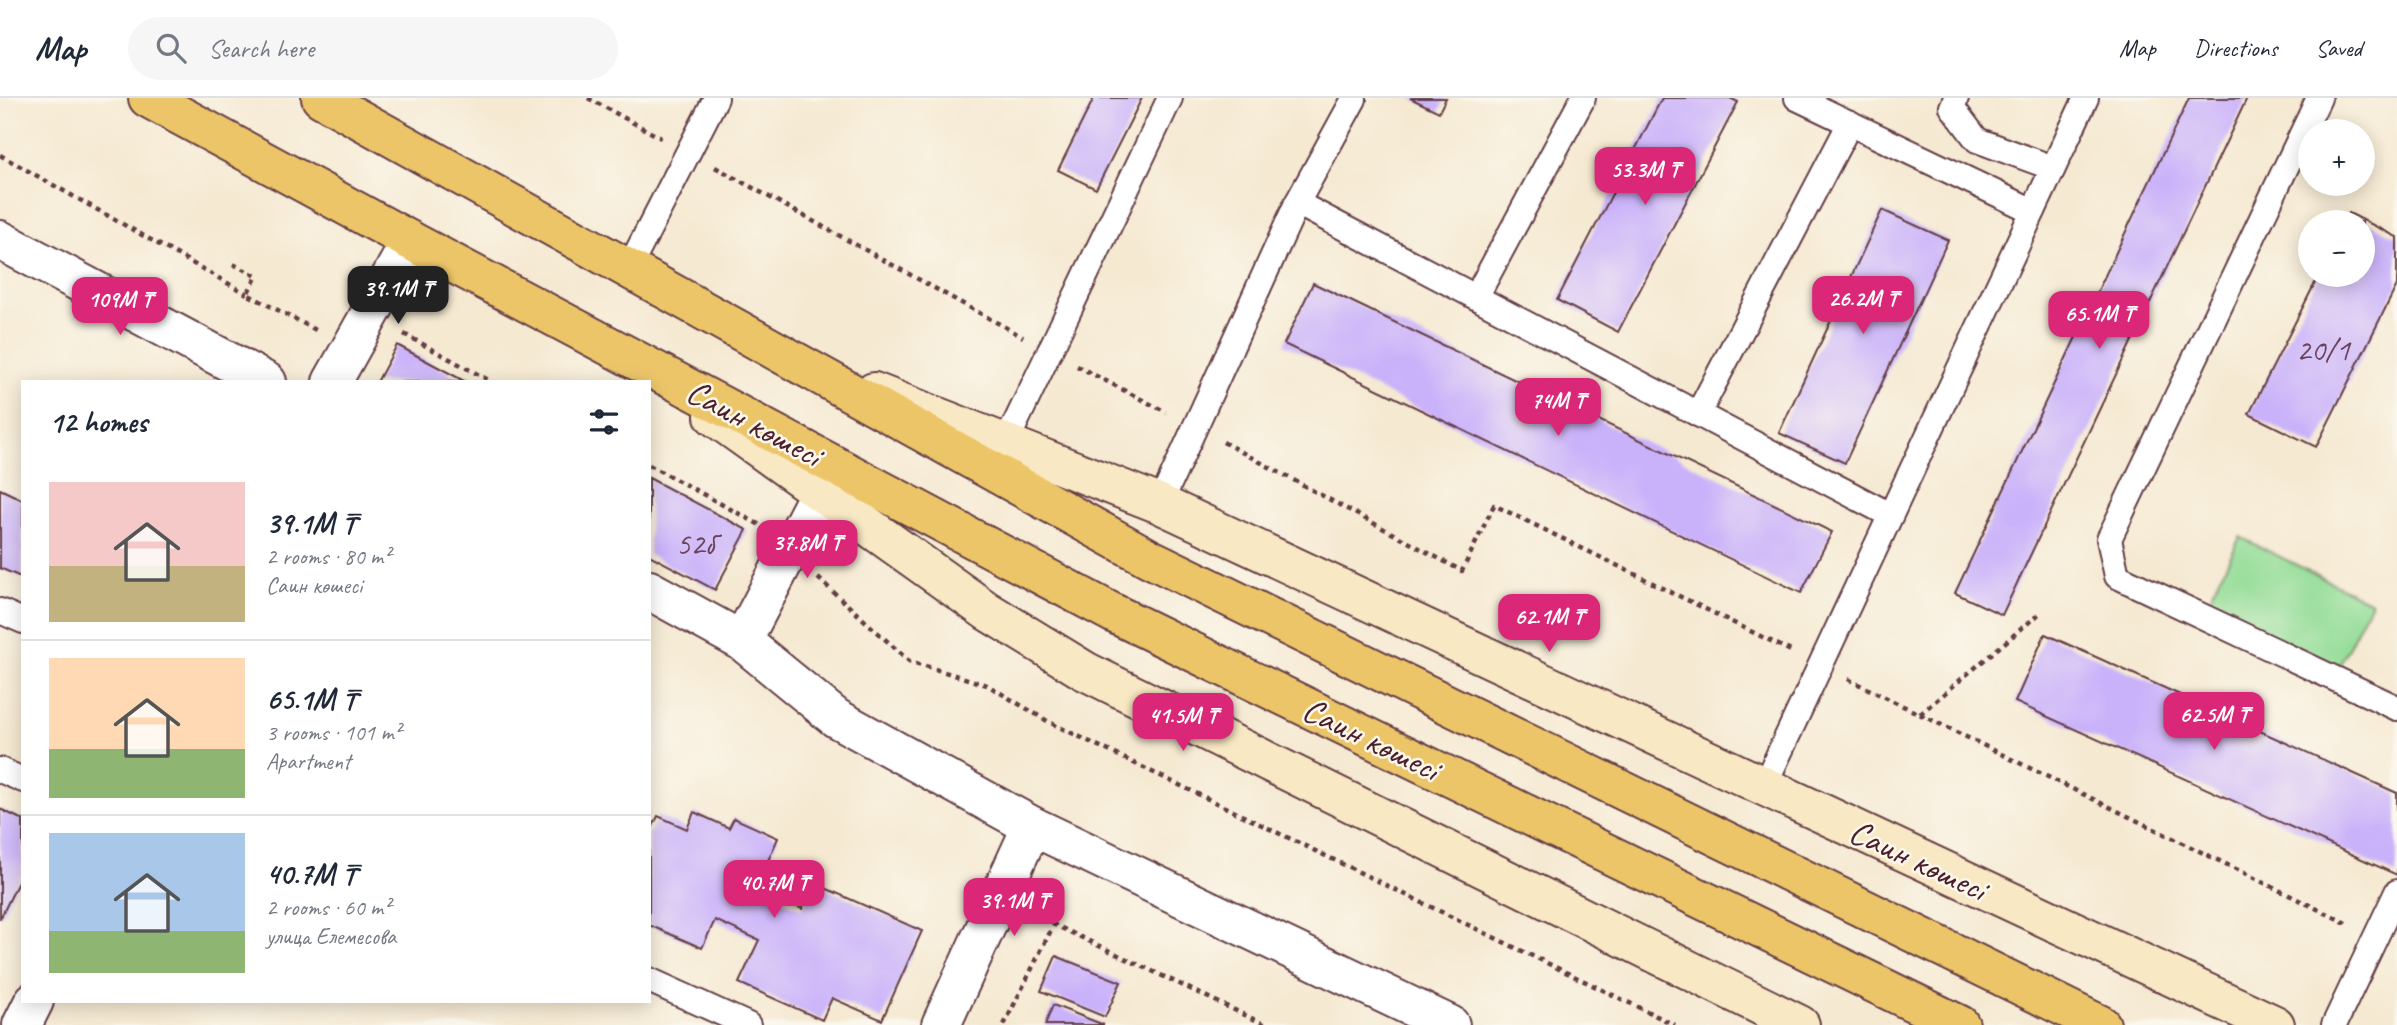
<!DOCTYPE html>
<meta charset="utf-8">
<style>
body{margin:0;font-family:Caveat,sans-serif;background:#f6f6f7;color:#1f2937;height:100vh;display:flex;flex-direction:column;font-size:26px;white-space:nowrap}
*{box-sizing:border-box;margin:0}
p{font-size:23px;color:#747a83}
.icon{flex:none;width:38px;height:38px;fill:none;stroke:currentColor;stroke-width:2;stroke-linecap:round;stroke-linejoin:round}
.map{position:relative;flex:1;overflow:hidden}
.sheet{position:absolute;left:21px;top:282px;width:630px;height:623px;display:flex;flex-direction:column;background:#fff;border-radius:0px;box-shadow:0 4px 18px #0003}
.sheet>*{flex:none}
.buttons{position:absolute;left:2298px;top:21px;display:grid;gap:14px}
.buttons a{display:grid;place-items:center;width:77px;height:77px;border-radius:50%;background:#fff;box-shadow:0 4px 18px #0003;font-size:35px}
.price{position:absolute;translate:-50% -60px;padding:0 16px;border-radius:14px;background:#db2777;color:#fff;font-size:23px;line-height:46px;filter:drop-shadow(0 2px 4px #0008)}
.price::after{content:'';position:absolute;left:50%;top:42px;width:21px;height:16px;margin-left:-10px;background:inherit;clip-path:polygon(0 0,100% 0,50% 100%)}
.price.on{background:#222;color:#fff}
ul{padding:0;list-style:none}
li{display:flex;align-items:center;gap:21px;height:175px;padding:0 28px}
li+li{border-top:2px solid #e0e1e3}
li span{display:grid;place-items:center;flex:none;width:196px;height:140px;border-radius:0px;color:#555}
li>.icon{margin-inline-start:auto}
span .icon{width:84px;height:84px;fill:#fffc;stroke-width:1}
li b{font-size:30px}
h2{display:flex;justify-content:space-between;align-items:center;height:84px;padding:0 28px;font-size:30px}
header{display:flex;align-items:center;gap:42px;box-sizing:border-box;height:98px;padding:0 35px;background:#fff;border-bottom:2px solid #e0e1e3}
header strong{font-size:33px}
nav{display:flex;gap:38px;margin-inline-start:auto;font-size:24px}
.search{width:490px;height:63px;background:#f6f6f7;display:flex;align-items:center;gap:18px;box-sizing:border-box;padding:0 24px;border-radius:38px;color:#747a83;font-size:26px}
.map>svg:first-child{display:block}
</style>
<header>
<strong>Map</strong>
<div class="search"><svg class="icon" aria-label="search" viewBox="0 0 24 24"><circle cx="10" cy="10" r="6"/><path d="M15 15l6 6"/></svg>Search here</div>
<nav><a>Map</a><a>Directions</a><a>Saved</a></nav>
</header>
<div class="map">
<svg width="2397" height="927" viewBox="0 0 2397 927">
<rect width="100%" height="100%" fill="#fbf7ec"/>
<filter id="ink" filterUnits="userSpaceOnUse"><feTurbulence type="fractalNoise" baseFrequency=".0143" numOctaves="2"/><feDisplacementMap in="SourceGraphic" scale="14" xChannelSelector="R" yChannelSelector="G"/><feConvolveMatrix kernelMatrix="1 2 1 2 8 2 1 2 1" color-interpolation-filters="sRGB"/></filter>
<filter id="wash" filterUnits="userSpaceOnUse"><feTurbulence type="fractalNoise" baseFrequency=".00686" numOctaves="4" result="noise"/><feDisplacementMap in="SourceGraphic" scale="28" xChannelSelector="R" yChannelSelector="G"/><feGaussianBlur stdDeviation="1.57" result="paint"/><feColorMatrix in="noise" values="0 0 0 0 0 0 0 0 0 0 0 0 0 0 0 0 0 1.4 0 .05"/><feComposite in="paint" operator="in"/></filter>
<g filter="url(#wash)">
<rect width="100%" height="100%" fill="#f5e9d2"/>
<polygon fill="#94dd98" stroke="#6f7e62" stroke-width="2" points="2240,439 2371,504 2337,572 2206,508"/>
<g id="blocks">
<g fill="#cab2fa">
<polygon points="1094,0 1142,0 1096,91 1058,72"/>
<polygon points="1410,0 1446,0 1439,14"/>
<polygon points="1662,0 1730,0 1738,4 1618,234 1557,202"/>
<polygon points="2189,0 2247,0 2002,517 1955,495"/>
<polygon points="1882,112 1948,142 1845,365 1779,335"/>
<polygon points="2349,115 2397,139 2397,187 2316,349 2249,316 2319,177 2362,177 2362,124 2345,124"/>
<polygon points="1313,185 1832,434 1801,495 1284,246"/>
<polygon points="397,247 466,284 377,284"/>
<polygon points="649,380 747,432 715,492 649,457"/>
<polygon points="0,391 23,402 23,480 0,470"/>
<polygon points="2045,536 2397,695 2397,777 2015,604"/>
<polygon points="0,711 23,722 23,774 0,821"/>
<polygon points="694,714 729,730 734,720 778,740 756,790 802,811 814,785 922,833 882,922 832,900 822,922 739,885 759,842 715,822 702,850 649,827 649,736 658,718 687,731"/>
<polygon points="1056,858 1121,884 1105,919 1041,893"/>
<polygon points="1053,907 1104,927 1045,927"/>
</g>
</g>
</g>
<g filter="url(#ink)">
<use href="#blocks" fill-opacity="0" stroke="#643d44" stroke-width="2"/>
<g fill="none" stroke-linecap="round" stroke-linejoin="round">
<g stroke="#643d44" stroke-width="28">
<g id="service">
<polyline points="1797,0 2033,113"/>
<polyline points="1956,0 1952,9 1977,42 2053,70"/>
<polyline points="2319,0 2109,441 2117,478 2397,610"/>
<polyline points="1297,105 1890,417"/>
<polyline points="629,170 716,0"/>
<polyline points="1476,199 1583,0"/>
<polyline points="1698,316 1850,25"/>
<polyline points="1006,345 1170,0"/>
<polyline points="1160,406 1297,105 1354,1"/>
<polyline points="0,513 23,523"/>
<polyline points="0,672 23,682"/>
<polyline points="1763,690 2086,0"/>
<polyline points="649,882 748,927"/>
<polyline points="2334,927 2397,794"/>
</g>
</g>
<g stroke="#643d44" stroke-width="42">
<g id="minor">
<polyline points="0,142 267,284"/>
<polyline points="332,284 411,143"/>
<polyline points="649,492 742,543 836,620 1032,728 1450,927"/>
<polyline points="742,543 820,394"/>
<polyline points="22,927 34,903"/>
<polyline points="941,927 1032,728"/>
</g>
</g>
<g stroke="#643d44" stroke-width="42">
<g id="secondary">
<polyline points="874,294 1160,406 2275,927"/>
<polyline points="714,318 987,513 1085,573 1800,927"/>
</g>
</g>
<g stroke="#643d44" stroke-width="42">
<g id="primary">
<polyline points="148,0 411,143 1113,515 1960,927"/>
<polyline points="321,0 1149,460 2101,927"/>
</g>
</g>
<g stroke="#643d44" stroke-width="4.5" stroke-dasharray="5 5" stroke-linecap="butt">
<polyline points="588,0 661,40"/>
<polyline points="0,57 247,196"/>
<polyline points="715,69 1023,239"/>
<polyline points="233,166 257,178 247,196 316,232"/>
<polyline points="404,236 492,284"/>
<polyline points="1077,268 1166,314"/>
<polyline points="1223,344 1462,473 1494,407 1793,554"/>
<polyline points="649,367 760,427"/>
<polyline points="818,480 909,563 987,587 1049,624 1675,927"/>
<polyline points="1848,581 2346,825"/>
<polyline points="1920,616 2040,515"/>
<polyline points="1034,817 1266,927"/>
<polyline points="1004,927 1053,828"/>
</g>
<use href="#service" stroke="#fff" stroke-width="24"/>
<use href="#minor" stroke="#fff" stroke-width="38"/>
<use href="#secondary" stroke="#f8e8c3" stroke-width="38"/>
<use href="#primary" stroke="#edc569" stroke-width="38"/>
</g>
</g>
<g text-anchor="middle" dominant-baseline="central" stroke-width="5" stroke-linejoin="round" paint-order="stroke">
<g font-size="32" fill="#6a445f">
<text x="2323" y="251">20/1</text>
<text x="695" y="445">52б</text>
</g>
<g font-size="35" fill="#4a1f2b" stroke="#fbf7ec">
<text transform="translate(754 325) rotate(28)">Саин көшесі</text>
<text transform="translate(1371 641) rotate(26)">Саин көшесі</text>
<text transform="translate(1918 762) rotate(25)">Саин көшесі</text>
</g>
</g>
</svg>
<div class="buttons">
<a>+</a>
<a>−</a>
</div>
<b class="price" style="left:1645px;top:109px">53.3M ₸</b>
<b class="price on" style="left:398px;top:228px">39.1M ₸</b>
<b class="price" style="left:1863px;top:238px">26.2M ₸</b>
<b class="price" style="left:120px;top:239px">109M ₸</b>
<b class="price" style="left:2099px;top:253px">65.1M ₸</b>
<b class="price" style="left:1558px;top:340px">74M ₸</b>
<b class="price" style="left:807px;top:482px">37.8M ₸</b>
<b class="price" style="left:1549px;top:556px">62.1M ₸</b>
<b class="price" style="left:2214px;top:654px">62.5M ₸</b>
<b class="price" style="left:1183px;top:655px">41.5M ₸</b>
<b class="price" style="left:774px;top:822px">40.7M ₸</b>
<b class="price" style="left:1014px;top:840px">39.1M ₸</b>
<section class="sheet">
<h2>12 homes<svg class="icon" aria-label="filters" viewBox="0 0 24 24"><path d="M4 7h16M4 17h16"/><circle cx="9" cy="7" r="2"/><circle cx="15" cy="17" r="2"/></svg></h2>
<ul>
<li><span style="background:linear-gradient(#f6c9c9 60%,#c2b280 0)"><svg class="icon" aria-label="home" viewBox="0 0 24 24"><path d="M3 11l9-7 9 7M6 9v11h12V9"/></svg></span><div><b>39.1M ₸</b><p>2 rooms · 80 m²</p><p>Саин көшесі</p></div></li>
<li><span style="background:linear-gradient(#ffd9b3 65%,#8fb573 0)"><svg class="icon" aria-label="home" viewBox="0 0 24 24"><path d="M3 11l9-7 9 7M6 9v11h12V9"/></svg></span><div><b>65.1M ₸</b><p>3 rooms · 101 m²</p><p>Apartment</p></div></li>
<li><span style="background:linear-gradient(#a9c7e8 70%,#8fb573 0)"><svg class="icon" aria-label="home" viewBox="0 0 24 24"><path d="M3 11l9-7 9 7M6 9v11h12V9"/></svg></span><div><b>40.7M ₸</b><p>2 rooms · 60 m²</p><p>улица Елемесова</p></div></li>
</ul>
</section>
</div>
